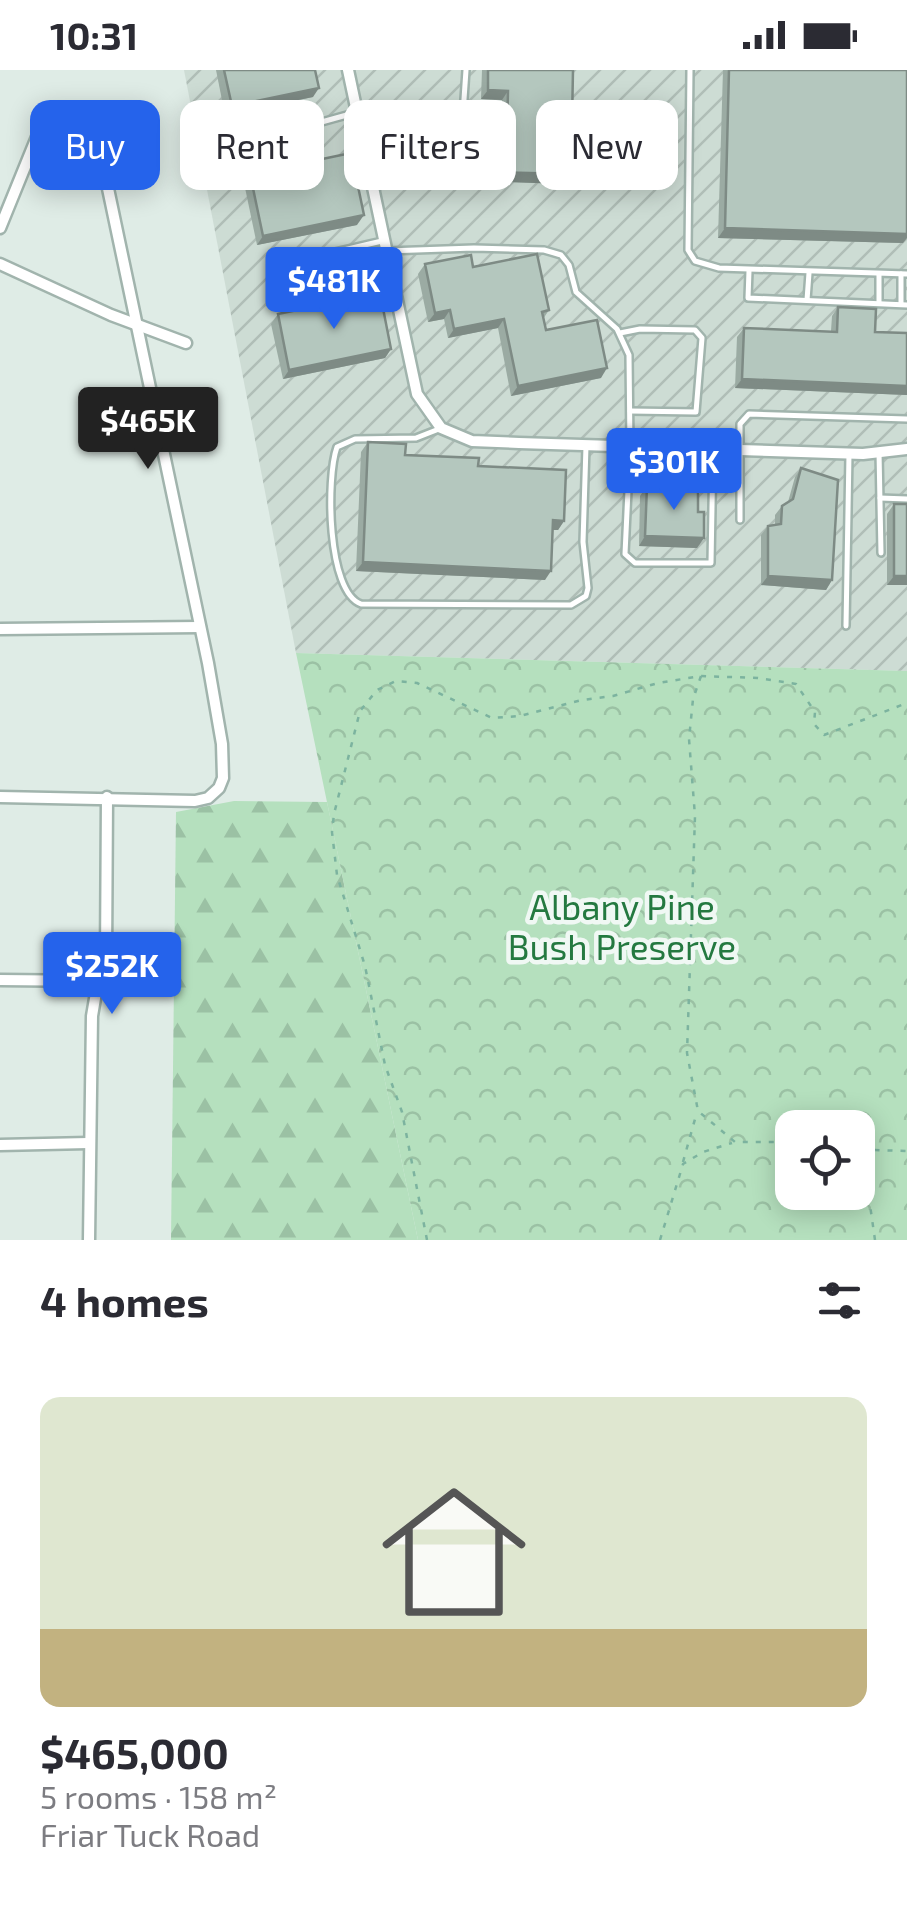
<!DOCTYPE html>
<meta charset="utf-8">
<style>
body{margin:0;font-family:"Exo 2",sans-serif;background:#f2f2f3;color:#2b2b33;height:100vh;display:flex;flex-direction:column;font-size:38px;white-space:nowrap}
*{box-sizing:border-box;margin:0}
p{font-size:32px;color:#7c7c81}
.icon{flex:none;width:55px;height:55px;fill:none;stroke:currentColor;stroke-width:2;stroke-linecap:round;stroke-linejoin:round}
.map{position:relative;height:1170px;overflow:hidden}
.panel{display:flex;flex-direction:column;background:#fff;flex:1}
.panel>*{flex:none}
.banner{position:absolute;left:30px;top:30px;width:848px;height:90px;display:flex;gap:20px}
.controls{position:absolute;left:775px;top:1040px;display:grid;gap:20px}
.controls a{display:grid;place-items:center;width:100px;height:100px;border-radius:20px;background:#fff;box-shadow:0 5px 25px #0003;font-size:50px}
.price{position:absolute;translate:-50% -85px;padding:0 22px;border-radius:10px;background:#2563eb;color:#fff;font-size:32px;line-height:65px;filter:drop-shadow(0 2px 5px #0008)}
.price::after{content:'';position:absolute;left:50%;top:60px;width:30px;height:22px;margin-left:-15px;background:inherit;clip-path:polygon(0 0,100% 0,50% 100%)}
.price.current{background:#222;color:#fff}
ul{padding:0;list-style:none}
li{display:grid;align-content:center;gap:20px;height:530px;padding:0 40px}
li+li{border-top:2px solid #e1e1e2}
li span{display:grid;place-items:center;height:310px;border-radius:20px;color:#555}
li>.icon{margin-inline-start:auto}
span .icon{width:180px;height:180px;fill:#fffc;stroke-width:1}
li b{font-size:42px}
h2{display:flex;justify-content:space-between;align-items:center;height:120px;padding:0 40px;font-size:42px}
.pill{padding:0 35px;border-radius:20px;background:#fff;box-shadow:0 5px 25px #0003;font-size:35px;line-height:90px}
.pill.current{background:#2563eb;color:#fff}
.status{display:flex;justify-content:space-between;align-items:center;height:70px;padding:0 50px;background:#fff;direction:ltr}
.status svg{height:28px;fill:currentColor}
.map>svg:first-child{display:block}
</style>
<div class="status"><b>10:31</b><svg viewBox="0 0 49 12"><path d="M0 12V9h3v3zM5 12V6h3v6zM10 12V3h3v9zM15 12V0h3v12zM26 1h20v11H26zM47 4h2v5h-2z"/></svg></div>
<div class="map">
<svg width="907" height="1170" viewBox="0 0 907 1170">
<defs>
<pattern id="industrial-furrows" width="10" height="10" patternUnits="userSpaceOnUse" patternTransform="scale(2.5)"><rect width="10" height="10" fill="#cddcd4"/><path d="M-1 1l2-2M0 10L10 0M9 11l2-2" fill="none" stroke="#b0beb7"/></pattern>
<pattern id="forest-firs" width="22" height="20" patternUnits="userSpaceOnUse" patternTransform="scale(2.5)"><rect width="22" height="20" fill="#b5e0be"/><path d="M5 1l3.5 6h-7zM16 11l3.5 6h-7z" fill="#9bc1a4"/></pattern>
<pattern id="park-crowns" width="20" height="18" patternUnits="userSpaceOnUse" patternTransform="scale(2.5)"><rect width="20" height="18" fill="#b5e0be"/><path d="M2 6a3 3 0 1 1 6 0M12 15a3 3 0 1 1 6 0" fill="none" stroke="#9bc1a4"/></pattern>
</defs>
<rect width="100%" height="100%" fill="#dfece6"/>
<polygon fill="url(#industrial-furrows)" points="184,0 907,0 907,601 296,583"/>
<polygon fill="url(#forest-firs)" points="234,731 327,732 418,1170 171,1170 176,742"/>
<path fill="url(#park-crowns)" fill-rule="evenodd" d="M296 583 907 601V1170H418ZM792 1058H858V1122H792Z"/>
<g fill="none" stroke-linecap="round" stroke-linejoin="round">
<g stroke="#a1b4ad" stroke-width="10">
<g id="service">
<polyline points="690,0 688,180 695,191 719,198 907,204"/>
<polyline points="461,73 466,0"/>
<polyline points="250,74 313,60 318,53 354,43"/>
<polyline points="382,171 279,195 274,201 281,231 286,238 394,214"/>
<polyline points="387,181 474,178 544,180 561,185 569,195 576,222 617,259 629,285 630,378 625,484 635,493 711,493 713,381"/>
<polyline points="749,201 748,228 907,235"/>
<polyline points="879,204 879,233"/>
<polyline points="807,230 809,203"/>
<polyline points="901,234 901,204"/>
<polyline points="620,263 640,259 695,260 702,268 696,342 630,341"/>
<path d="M439 359 416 368 355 369 337 377C326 408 327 522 361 534L571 535 586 526 588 518 583 472 586 376"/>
<polyline points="879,382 881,483"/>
<polyline points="628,412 712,414"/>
<polyline points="880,428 907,429"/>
<polyline points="740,450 740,354 749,344 907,349"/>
<polyline points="846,556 849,384"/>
</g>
</g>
<g stroke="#a1b4ad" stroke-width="15">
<g id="minor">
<polyline points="348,0 417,324 441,358 472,371 519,373 863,384 907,379"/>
<path d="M0 158 37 67 47 59C68 61 89 73 102 90L208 593 222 674 223 708 219 718 208 728 195 731 0 727"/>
<polyline points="0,194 111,245 186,273"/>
<polyline points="0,559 200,557"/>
<polyline points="0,910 98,911"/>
<polyline points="0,1075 88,1073"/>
<polyline points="89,1170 92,946 98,911 106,889 107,727"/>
</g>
</g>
<g stroke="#7cb39f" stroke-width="2.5" stroke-dasharray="5 8" stroke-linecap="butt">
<polyline points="701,606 693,629 689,669 695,746 687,983 698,1041 735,1072 792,1072"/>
<polyline points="858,1076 873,1079"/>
<polyline points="683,1092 697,1042"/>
<polyline points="427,1170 402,1042 385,995 365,896 337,805 332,762 334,744 360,641 377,620 396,611 417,613 492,648 520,646 582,630 613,626 658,613 701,606 758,608 796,614 815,642 814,654 824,665 907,633"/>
<polyline points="660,1170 683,1094 703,1082 732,1073"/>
<polyline points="875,1170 867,1114 875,1080 907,1081"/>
</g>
<use href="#service" stroke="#fff" stroke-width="5"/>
<use href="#minor" stroke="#fff" stroke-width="10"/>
</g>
<g fill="#9baba3">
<polygon points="216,0 315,0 313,27 225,45"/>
<polygon points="482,0 573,0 571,104 564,114 478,111 479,75 485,66 501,66 502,30 481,29"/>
<polygon points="723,0 907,0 903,173 718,168"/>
<polygon points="250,104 357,155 257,175 244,113"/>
<polygon points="425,194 473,197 549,240 543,249 546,260 601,308 511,326 498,258 448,268 444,249 428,252 418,204"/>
<polygon points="838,237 875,262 907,325 735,318 737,267 744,258 831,261 832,246"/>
<polygon points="278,244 391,279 385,288 283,309 271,254"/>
<polygon points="368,372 405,385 478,396 564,451 558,460 553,460 545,510 356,501 361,382"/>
<polygon points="801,398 832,510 826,520 761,515 761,465 768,456 775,455 775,445 782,436 788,432 795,407"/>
<polygon points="647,416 698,442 704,468 697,478 639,476 640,426"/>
<polygon points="894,434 907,515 887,515 887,444"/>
</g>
<g fill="#7e8b85">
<polygon points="319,18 313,27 225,45 232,36"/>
<polygon points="488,20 508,21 502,30 481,29"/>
<polygon points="484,102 571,104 564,114 478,111"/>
<polygon points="364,145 357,155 257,175 263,166"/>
<polygon points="725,158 907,164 907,168 903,173 718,168"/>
<polygon points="450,240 444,249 428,252 435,243"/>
<polygon points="504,249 498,258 448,268 454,259"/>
<polygon points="391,279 385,288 283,309 289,300"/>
<polygon points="607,298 601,308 511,326 518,316"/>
<polygon points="742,309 907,316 907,325 735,318"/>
<polygon points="553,450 564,451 558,460 547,460"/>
<polygon points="645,466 704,468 697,478 639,476"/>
<polygon points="363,492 551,501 545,510 356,501"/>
<polygon points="768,506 832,510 826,520 761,515"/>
<polygon points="894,506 907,506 907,515 887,515"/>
</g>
<g fill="#b4c7be" stroke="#7e8b85" stroke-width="2.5">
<polygon points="224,0 315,0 319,18 232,36"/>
<polygon points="488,0 573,0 571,104 484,102 485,66 507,66 508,21 488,20"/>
<polygon points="729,0 907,0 907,164 725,158"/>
<polygon points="351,83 364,145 263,166 250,104"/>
<polygon points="537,184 549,240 542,242 546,260 597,250 607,298 518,316 504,249 454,259 450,240 435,243 425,194 471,185 473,197"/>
<polygon points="380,223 391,279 289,300 278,244"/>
<polygon points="838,237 876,239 875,262 907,263 907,316 742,309 744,258 837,262"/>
<polygon points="368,372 406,374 405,385 479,388 478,396 566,400 564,451 553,450 551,501 363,492"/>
<polygon points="801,398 838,410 832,510 768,506 768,456 781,454 782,436 793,429"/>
<polygon points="647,416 698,418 698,442 704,442 704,468 645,466"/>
<rect x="894" y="434" width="13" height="72"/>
</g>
<g text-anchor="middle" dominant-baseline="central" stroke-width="9" stroke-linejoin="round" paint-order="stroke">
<g font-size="35" fill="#247940" stroke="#f0f8f4">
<text x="622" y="836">Albany Pine<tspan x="622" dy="40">Bush Preserve</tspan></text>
</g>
</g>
</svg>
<div class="controls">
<a><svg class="icon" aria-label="locate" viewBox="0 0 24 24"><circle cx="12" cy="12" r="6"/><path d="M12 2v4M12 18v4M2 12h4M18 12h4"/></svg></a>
</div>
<b class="price" style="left:334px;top:262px">$481K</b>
<b class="price current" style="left:148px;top:402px">$465K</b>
<b class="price" style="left:674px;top:443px">$301K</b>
<b class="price" style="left:112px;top:947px">$252K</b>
<div class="banner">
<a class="pill current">Buy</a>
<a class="pill">Rent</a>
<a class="pill">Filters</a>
<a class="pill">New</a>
</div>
</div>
<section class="panel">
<h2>4 homes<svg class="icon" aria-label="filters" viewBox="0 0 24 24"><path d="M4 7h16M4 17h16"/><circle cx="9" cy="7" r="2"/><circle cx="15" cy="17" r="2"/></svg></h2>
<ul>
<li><span style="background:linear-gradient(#dfe7d0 75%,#c2b280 0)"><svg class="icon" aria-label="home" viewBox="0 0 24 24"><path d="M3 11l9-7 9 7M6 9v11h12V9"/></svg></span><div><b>$465,000</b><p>5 rooms · 158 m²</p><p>Friar Tuck Road</p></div></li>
</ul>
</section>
